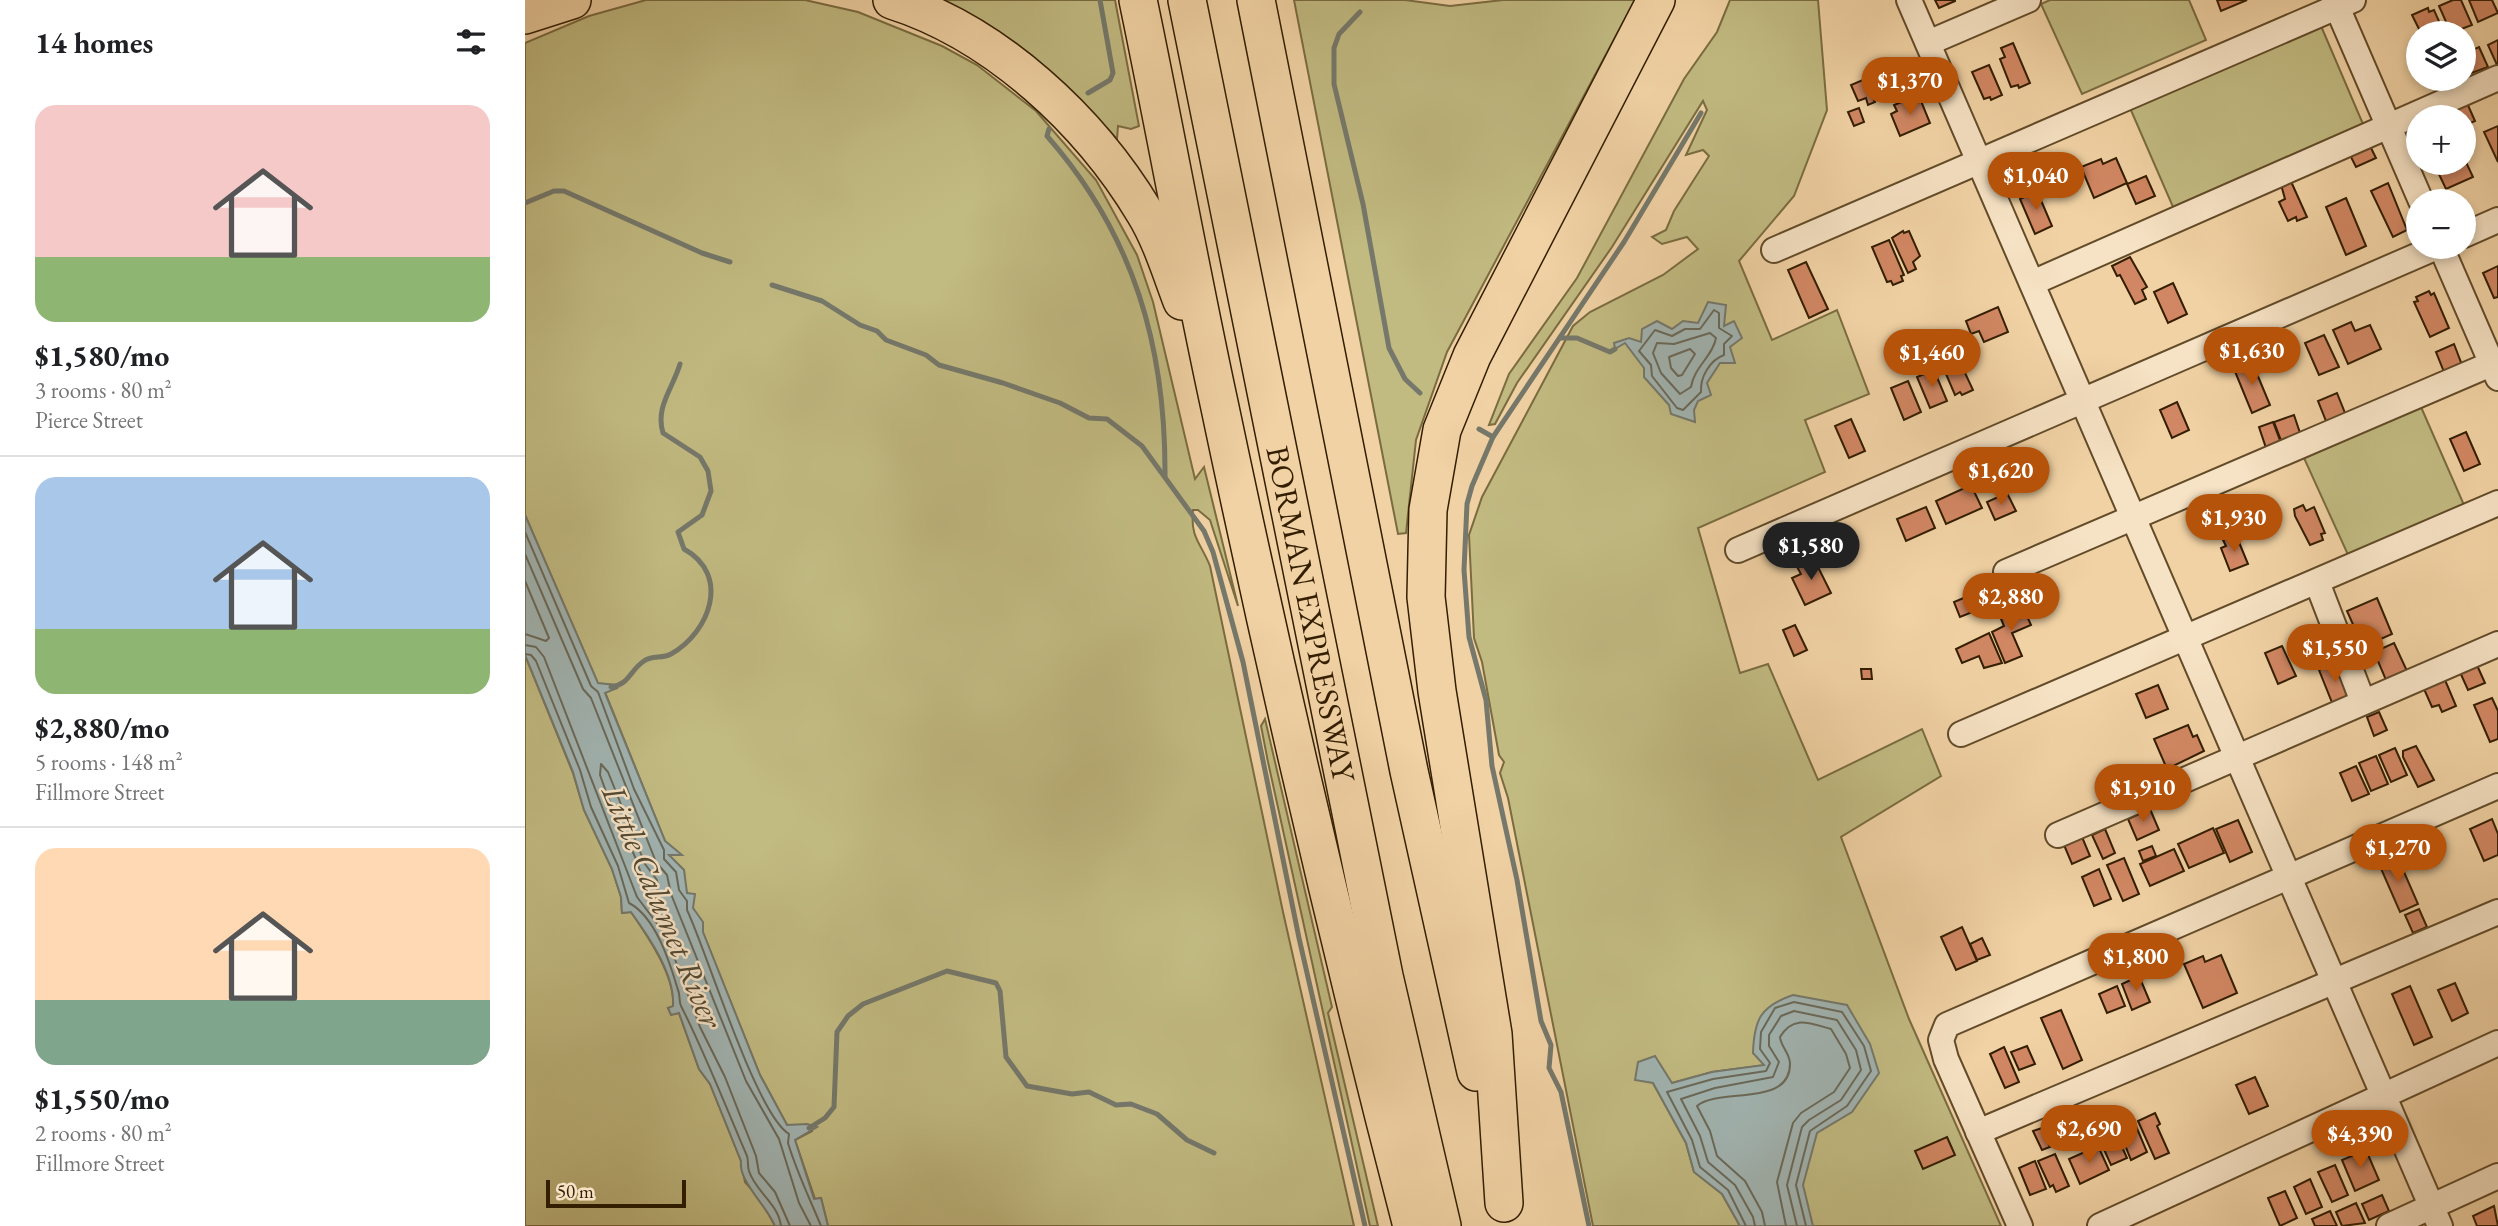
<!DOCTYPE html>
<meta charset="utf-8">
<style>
body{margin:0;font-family:"EB Garamond",serif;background:#f6f6f6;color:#202124;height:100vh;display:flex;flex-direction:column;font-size:26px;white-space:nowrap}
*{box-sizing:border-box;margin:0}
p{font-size:23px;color:#757577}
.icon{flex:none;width:38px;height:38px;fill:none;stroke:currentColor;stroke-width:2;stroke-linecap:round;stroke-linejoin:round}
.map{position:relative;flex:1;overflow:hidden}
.panel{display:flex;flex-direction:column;background:#fff;width:525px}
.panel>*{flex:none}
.tools{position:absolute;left:1881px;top:21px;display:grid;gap:14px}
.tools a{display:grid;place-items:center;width:70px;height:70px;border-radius:50%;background:#fff;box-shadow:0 4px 10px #0003;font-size:35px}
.scale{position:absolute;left:21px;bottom:18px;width:140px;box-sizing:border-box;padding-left:7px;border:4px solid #331e00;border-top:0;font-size:19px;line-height:24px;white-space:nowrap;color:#331e00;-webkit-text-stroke:5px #f6e2c4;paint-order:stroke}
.price{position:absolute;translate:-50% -60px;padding:0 16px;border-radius:24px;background:#b45309;color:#fff;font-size:23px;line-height:46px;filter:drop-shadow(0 2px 4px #0008)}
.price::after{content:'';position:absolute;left:50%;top:42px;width:21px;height:16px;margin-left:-10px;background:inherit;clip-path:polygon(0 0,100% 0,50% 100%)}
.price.on{background:#222;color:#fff}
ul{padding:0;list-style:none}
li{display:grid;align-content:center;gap:14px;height:371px;padding:0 35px}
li+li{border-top:2px solid #e0e0e0}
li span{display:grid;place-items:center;height:217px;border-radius:21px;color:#555}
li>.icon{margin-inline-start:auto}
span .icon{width:126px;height:126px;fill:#fffc;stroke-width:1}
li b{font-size:30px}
h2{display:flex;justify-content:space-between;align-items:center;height:84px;padding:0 35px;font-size:30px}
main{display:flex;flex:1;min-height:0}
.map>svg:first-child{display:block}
</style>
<main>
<section class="panel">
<h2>14 homes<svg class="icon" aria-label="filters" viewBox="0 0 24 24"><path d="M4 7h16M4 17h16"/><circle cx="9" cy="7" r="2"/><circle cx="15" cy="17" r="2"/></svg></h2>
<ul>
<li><span style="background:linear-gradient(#f6c9c9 70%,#8fb573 0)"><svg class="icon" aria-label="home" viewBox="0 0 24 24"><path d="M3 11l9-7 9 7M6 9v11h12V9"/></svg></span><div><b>$1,580/mo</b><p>3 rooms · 80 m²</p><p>Pierce Street</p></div></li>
<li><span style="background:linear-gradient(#a9c7e8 70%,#8fb573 0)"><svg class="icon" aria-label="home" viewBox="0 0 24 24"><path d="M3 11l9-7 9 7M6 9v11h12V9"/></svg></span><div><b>$2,880/mo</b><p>5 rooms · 148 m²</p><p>Fillmore Street</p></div></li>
<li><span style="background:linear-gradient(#ffd9b3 70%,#7fa58c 0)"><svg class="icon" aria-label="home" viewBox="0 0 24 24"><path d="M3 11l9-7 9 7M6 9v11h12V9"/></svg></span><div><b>$1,550/mo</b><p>2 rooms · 80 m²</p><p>Fillmore Street</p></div></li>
</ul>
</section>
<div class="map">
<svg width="1973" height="1226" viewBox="0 0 1973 1226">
<rect width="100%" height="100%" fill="#f1d2a4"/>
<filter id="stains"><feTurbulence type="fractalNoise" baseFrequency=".00286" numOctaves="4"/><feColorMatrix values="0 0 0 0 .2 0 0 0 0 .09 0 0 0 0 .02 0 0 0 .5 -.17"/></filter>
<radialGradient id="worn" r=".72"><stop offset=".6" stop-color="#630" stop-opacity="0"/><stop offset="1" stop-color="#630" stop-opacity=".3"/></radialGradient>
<g fill="#c1ba81" stroke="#7a6c40" stroke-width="2">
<path d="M121 0H280L333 12 417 46 452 65 511 111 571 180 612 255 628 302 670 479 679 467 713 606 685 520 673 510H668C665 538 676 543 685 566L758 912 829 1226H303L296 1198 290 1199 270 1140 287 1131 288 1125H262L235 1075 160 888 159 870 143 855H156L140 841 80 692 92 688 91 685 73 684 0 515V43L64 16Z"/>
<polygon points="407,0 590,0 614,126 606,129 593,126 592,139 536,82 506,57"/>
<polygon points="769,0 880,0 925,6 978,0 1110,0 922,352 891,440 881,533 873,534"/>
<polygon points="1205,0 1293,0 1302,110 1269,196 1214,261 1247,340 1312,310 1344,394 1280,420 1300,472 1173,528 1215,673 1243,664 1293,780 1397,729 1416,776 1316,837 1384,1019 1476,1226 1270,1226 1240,1065 1187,1072 1147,1083 1128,1083 1161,1143 1169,1172 1197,1194 1215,1226 1068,1226 983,798 975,773 979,762 974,755 957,662 949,638 944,535 957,497 1048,326 1065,312 1138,275 1173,249 1162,237 1137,244 1127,237 1141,230 1149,211 1184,156 1178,150 1161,155 1182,110 1178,101 1087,247 992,383 970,424 964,425 984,374 1052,278 1159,79 1192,32"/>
<polygon points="1525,0 1664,0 1681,40 1557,94 1516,4"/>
<polygon points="1796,26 1838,124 1648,207 1605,108"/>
<polygon points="1896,407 1939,505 1824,557 1779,458"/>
<path d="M0 655 48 773 59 810 87 869 96 897 97 913 106 912C122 935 151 977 148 1007L143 1008 146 1014 154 1013 174 1069 185 1084 216 1161 220 1182 236 1200 250 1226H0Z"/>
<polygon points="740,719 807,1007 803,1013 853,1226 845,1226 743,762 736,726"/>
</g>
<g fill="#a1b4b2" stroke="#75786b" stroke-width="2">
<polygon points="1183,302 1201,305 1199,326 1209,321 1217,338 1205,347 1210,363 1195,363 1182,383 1186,395 1173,401 1169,410 1170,422 1146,414 1144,405 1119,377 1119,368 1100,343 1090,349 1089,343 1104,338 1116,342 1117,329 1132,321 1147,329 1158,321 1173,323"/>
<path d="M0 515 73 683 91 685 92 688 80 693 140 841 157 855H144L159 870 162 893 170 894 168 908 178 922V932L235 1075 262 1125 282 1124 292 1127 270 1140 289 1199 296 1198 303 1226H250C242 1206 213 1181 216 1161L185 1084 174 1069 154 1013 146 1015 143 1008 148 1006C150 974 124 937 106 912L97 913 96 897 87 869 59 810 48 772 0 655Z"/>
<path d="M1268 995 1322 1005 1345 1044 1354 1073 1327 1112 1292 1133 1278 1185 1288 1226H1215L1197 1194 1169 1172 1161 1143 1128 1083 1110 1080 1113 1062 1130 1056 1147 1083 1187 1072 1239 1065 1228 1053C1229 1019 1236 1006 1268 995Z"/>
</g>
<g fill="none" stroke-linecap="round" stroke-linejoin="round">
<g stroke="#6a6959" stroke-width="2">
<path d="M1189 310 1194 313V328L1207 336 1199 344V355C1185 360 1175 377 1176 392L1158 410 1152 408 1127 376 1126 365 1114 351 1130 330 1147 336 1160 329H1175Z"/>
<path d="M1185 333 1191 338C1188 356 1169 367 1166 387L1155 394 1136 373 1128 353 1132 343 1149 344Z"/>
<polygon points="1165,349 1170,354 1157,375 1153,376 1146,368 1144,357"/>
<path d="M0 532 66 686 73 692 109 789 139 850V859L151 872 154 890 162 901V910C182 952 231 1114 264 1134L263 1143C272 1173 285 1199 296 1226"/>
<polyline points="0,554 58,689 66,698 131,862 142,875 146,894 221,1081 254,1139 274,1203 286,1226"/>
<polyline points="0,581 24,638 21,641 0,634"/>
<polyline points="0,645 11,647 19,657 112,897 141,935 175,1027 200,1077 231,1156 234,1173 250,1192 265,1226"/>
<path d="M0 654 6 655 11 661 55 770 66 807 93 866 104 903C131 917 145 963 153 990 155 994 154 1002 156 1006 180 1053 200 1105 222 1156 224 1162 222 1166 224 1171 230 1191 253 1203 256 1226"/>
<polygon points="76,764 83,772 120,864 132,880 133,900 122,891 111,859 84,800 75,775"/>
<polyline points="1221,1226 1203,1190 1175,1167 1167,1140 1142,1092 1188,1079 1241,1071 1245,1063 1235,1049 1236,1032 1250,1008 1269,1002 1317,1012 1339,1046 1346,1071 1322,1106 1285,1131 1271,1185 1281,1226"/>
<polyline points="1230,1226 1228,1217 1210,1185 1183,1162 1175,1136 1156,1099 1190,1088 1248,1077 1254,1062 1244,1046 1244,1035 1256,1016 1269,1011 1312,1020 1331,1050 1336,1070 1316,1100 1284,1120 1277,1127 1262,1185 1272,1226"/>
<path d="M1240 1226 1237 1212 1220 1181 1192 1156 1185 1131 1172 1106C1194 1087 1266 1108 1265 1063 1264 1052 1256 1047 1255 1037 1268 1015 1284 1023 1306 1029L1321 1054 1325 1068 1309 1092 1276 1113 1268 1123 1252 1182 1261 1226"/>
</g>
<g stroke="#75786b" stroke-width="5">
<polyline points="835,12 814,34 809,48 809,84 838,204 864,348 880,379 895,393"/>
<polyline points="563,93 585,80 588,73 575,0"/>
<path d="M524 129 522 136C609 235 641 347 640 477"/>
<polyline points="0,203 29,191 39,191 177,253 205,262"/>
<polyline points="247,285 297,301 335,325 352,331 361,340 401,355 414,365 478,383 535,403 564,418 582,419 617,446 679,531 688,552 718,662 774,938 840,1226"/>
<polyline points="1035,338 1052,338 1085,352 1090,349"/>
<polyline points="954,429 968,437"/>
<path d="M86 687C105 684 105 670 119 661 127 655 137 659 146 654 185 632 206 575 159 549L153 532 177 515 186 491 183 471 175 457 138 433C130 407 148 388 155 364"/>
<polyline points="284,1128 300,1118 309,1107 312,1032 323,1016 338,1004 422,971 471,983 475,991 481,1057 502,1086 547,1094 564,1092 591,1105 606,1104 632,1114 662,1140 689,1153"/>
<polyline points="1064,1226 1036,1092 1024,1068 1026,1045 1016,1021 992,880 967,766 961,700 944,637 939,570 942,504 947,486 968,437 1099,242 1176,113"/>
</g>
</g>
<g fill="#d18763" stroke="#331e00" stroke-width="2">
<polygon points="1410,0 1430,0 1430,1 1414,8"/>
<polygon points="1692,0 1722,0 1696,11"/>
<polygon points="1928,0 1936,0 1947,25 1926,33 1914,6"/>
<polygon points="1944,0 1967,0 1973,13 1953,22"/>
<polygon points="1903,8 1904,12 1909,10 1917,28 1896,33 1887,15"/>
<polygon points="1973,40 1973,64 1972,65 1963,45"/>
<polygon points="1488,43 1505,83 1494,88 1493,85 1486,87 1475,59 1480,57 1476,48"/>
<polygon points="1954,47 1963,67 1944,74 1939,54"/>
<polygon points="1464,65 1477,95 1466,100 1465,97 1459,99 1447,72"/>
<polygon points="1352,74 1359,90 1347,95 1350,102 1343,105 1341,98 1333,101 1326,85"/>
<polygon points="1379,101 1382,107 1396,101 1405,123 1375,136 1366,114 1372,111 1369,105"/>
<polygon points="1942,103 1950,121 1939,126 1939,117 1929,117 1925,110"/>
<polygon points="1334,108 1339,122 1329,126 1323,112"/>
<polygon points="1973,126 1973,162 1959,132"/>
<polygon points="1845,146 1851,158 1831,167 1825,155"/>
<polygon points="1591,158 1602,183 1569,198 1556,167 1576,159 1578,164"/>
<polygon points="1939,158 1948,177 1921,189 1911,168 1924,163 1939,163"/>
<polygon points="1621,176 1630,196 1611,204 1602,184"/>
<polygon points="1764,177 1782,217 1772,221 1771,217 1763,221 1754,202 1760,199 1755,181"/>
<polygon points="1863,183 1882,230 1868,237 1846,191"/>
<polygon points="1512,191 1527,226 1510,234 1495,199"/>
<polygon points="1821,198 1841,246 1821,255 1801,207"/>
<polygon points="1378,231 1379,233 1384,231 1395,256 1388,262 1391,269 1383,273 1367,238"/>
<polygon points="1364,240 1379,275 1376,276 1378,281 1368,285 1366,281 1362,282 1347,247"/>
<polygon points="1605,257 1622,287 1617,290 1621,299 1610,304 1595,275 1592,276 1587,266"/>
<polygon points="1281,262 1303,309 1284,318 1263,270"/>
<polygon points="1973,266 1973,297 1969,298 1958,273"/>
<polygon points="1648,283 1662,314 1643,323 1629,292"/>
<polygon points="1904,291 1906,295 1909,293 1924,328 1905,337 1889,302 1893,301 1891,297"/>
<polygon points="1473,307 1483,332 1459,342 1454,331 1446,334 1441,321"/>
<polygon points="1826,322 1830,331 1845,325 1856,349 1823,364 1808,330"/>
<polygon points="1799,335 1814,367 1794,375 1780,343"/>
<polygon points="1418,344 1424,359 1415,363 1408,348"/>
<polygon points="1929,344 1937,365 1919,372 1911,352"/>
<polygon points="1434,360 1448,390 1437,395 1435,392 1430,395 1418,367"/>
<polygon points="1727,362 1745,405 1727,413 1709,369"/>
<polygon points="1409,370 1422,401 1405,408 1392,377"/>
<polygon points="1383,381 1396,412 1379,420 1366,388"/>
<polygon points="1812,393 1822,418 1803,426 1793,401"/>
<polygon points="1652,402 1664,430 1647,438 1635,410"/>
<polygon points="1769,415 1776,436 1757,443 1749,422"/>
<polygon points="1326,419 1340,451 1324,458 1310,426"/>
<polygon points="1748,422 1756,443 1741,448 1734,427"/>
<polygon points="1941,432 1955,464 1939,471 1925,439"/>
<polygon points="1446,485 1457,508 1421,524 1411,501"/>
<polygon points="1482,493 1491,511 1470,520 1462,502"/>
<polygon points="1778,505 1781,511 1789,507 1800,533 1796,534 1798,540 1785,545 1770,516 1769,509"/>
<polygon points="1401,507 1410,528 1381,541 1372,519"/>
<polygon points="1711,535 1723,564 1705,571 1696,548 1701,546 1698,540"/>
<polygon points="1288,557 1306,593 1280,605 1267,578 1276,574 1271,565"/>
<polygon points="1448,594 1455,609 1435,617 1429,602"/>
<polygon points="1852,598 1867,634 1838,647 1822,611"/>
<polygon points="1497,605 1506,625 1487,633 1497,656 1480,663 1467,632 1479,626 1474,614"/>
<polygon points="1270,625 1282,650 1269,656 1258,630"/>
<polygon points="1464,633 1477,663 1459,668 1454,656 1437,663 1431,649"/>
<polygon points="1869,643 1882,671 1861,680 1849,652"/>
<polygon points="1757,646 1771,676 1753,684 1740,653"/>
<polygon points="1812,662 1827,697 1808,705 1794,670"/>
<polygon points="1951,663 1960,683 1943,690 1934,670"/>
<polygon points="1336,669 1346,669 1347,679 1337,679"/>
<polygon points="1920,680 1931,706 1917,712 1914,705 1907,707 1899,689"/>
<polygon points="1633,685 1643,709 1621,718 1611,694"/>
<polygon points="1967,698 1973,711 1973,739 1965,742 1949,705"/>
<polygon points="1854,712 1862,730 1849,736 1842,717"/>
<polygon points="1663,725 1668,737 1672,735 1679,751 1642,769 1629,739"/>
<polygon points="1891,746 1909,780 1893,787 1878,757 1878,751"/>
<polygon points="1870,748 1882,775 1866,782 1854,755"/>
<polygon points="1851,756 1863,784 1846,791 1834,763"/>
<polygon points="1831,766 1844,794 1827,801 1815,773"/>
<polygon points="1625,809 1634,830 1612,840 1603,819"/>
<polygon points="1967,819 1973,834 1973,855 1959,861 1945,829"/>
<polygon points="1713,820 1727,852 1705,862 1691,829"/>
<polygon points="1688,828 1699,853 1664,868 1653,844"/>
<polygon points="1580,829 1590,853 1578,859 1567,835"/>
<polygon points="1557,837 1565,856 1547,864 1539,845"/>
<polygon points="1627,846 1631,856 1618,861 1614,851"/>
<polygon points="1649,849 1659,871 1625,886 1615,864"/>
<polygon points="1872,856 1893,904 1875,912 1854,864"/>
<polygon points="1599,858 1614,894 1598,901 1582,865"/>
<polygon points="1574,869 1586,899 1569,906 1557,877"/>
<polygon points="1894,909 1902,927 1888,933 1880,915"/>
<polygon points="1437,927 1452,961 1431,970 1416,937"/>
<polygon points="1457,938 1465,955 1452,960 1445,944"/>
<polygon points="1696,955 1712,993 1678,1008 1659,964 1678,956 1680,962"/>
<polygon points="1614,976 1625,1002 1607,1010 1597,984"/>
<polygon points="1930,983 1943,1013 1927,1021 1913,990"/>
<polygon points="1592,986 1600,1006 1582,1013 1574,994"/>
<polygon points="1885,986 1907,1037 1889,1045 1867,994"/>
<polygon points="1536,1010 1557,1060 1538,1069 1516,1018"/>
<polygon points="1502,1046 1510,1064 1494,1070 1486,1052"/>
<polygon points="1479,1047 1494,1082 1480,1088 1465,1054"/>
<polygon points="1730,1077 1743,1106 1724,1114 1711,1085"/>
<polygon points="1630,1113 1635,1124 1632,1126 1644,1153 1630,1159 1613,1121"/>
<polygon points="1608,1119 1622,1152 1606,1160 1592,1125"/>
<polygon points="1588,1127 1602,1158 1586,1165 1572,1134"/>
<polygon points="1517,1128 1525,1147 1517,1150 1508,1131"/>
<polygon points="1422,1137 1430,1155 1398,1169 1390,1151"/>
<polygon points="1573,1146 1584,1170 1555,1184 1544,1159"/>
<polygon points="1841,1150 1854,1180 1830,1191 1817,1160"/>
<polygon points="1530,1154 1544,1186 1531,1192 1528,1185 1525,1187 1513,1161"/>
<polygon points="1510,1161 1521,1189 1505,1195 1494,1168"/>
<polygon points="1810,1165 1823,1195 1807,1202 1793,1172"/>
<polygon points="1785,1179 1797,1207 1781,1214 1769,1187"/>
<polygon points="1760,1191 1772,1218 1755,1226 1743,1198"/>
<polygon points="1857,1195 1864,1211 1844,1220 1837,1204"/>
<polygon points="1831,1203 1840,1223 1817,1226 1811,1212"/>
<polygon points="1969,1206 1973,1226 1952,1226 1948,1216"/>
<polygon points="1805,1211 1812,1226 1790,1226 1787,1219"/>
</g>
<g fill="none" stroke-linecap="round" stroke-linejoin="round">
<g stroke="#624b29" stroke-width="28">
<g id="minor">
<polyline points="1384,0 1915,1226"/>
<polyline points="1809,0 1896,201"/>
<polyline points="1403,43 1503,0"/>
<polyline points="1939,235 1973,220"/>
<polyline points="1916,247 1973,378"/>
<polyline points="1249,250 1828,0"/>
<polyline points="1507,283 1973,78"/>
<polyline points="1213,550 1912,247"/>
<polyline points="1481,572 1973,361"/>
<polyline points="1792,582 1838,702"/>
<polyline points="1436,734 1973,503"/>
<polyline points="1533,835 1973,644"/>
<polyline points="1453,1132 1973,912"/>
<polyline points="1495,1226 1421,1059 1416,1040 1422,1025 1973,786"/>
<polyline points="1575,1226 1973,1043"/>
<polyline points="1864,1226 1973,1176"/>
</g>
</g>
<g stroke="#331e00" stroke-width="40">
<g id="highway">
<path d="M367 0C471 33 565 121 620 213 636 239 646 272 657 301"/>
<path d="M613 0C641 134 665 269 694 403 752 679 816 953 887 1226"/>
<path id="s1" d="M662 0 859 976 917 1226"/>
<polyline points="731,0 884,771 951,1072"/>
<polyline points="0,15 47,0"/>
<polyline points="979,1203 968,1034 912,691 901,597 903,510 917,430 947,356 1131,0"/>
</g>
</g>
<use href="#minor" stroke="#f6e2c4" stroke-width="24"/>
<use href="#highway" stroke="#f1d2a4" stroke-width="37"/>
</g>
<g text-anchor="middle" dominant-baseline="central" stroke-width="5" stroke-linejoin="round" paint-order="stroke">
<g font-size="32" fill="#331e00" stroke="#f6e2c4">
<text stroke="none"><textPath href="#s1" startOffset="626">BORMAN EXPRESSWAY</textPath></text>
</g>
<g font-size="33" font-style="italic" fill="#544b35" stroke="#f6e2c4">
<text transform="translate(138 906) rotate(67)">Little Calumet River</text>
</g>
</g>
<rect width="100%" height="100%" filter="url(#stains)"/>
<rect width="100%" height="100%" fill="url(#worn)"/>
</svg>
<div class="tools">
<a><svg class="icon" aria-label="layers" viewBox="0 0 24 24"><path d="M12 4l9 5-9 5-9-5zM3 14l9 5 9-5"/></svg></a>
<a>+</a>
<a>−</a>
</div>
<div class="scale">50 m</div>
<b class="price" style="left:1385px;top:117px">$1,370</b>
<b class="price" style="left:1511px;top:212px">$1,040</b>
<b class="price" style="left:1727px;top:387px">$1,630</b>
<b class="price" style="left:1407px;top:389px">$1,460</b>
<b class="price" style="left:1476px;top:507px">$1,620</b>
<b class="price" style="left:1709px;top:554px">$1,930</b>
<b class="price on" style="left:1286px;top:582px">$1,580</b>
<b class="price" style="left:1486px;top:633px">$2,880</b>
<b class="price" style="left:1810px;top:684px">$1,550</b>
<b class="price" style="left:1618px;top:824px">$1,910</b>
<b class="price" style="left:1873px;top:884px">$1,270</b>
<b class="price" style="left:1611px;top:993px">$1,800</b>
<b class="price" style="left:1564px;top:1165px">$2,690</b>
<b class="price" style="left:1835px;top:1170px">$4,390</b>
</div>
</main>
